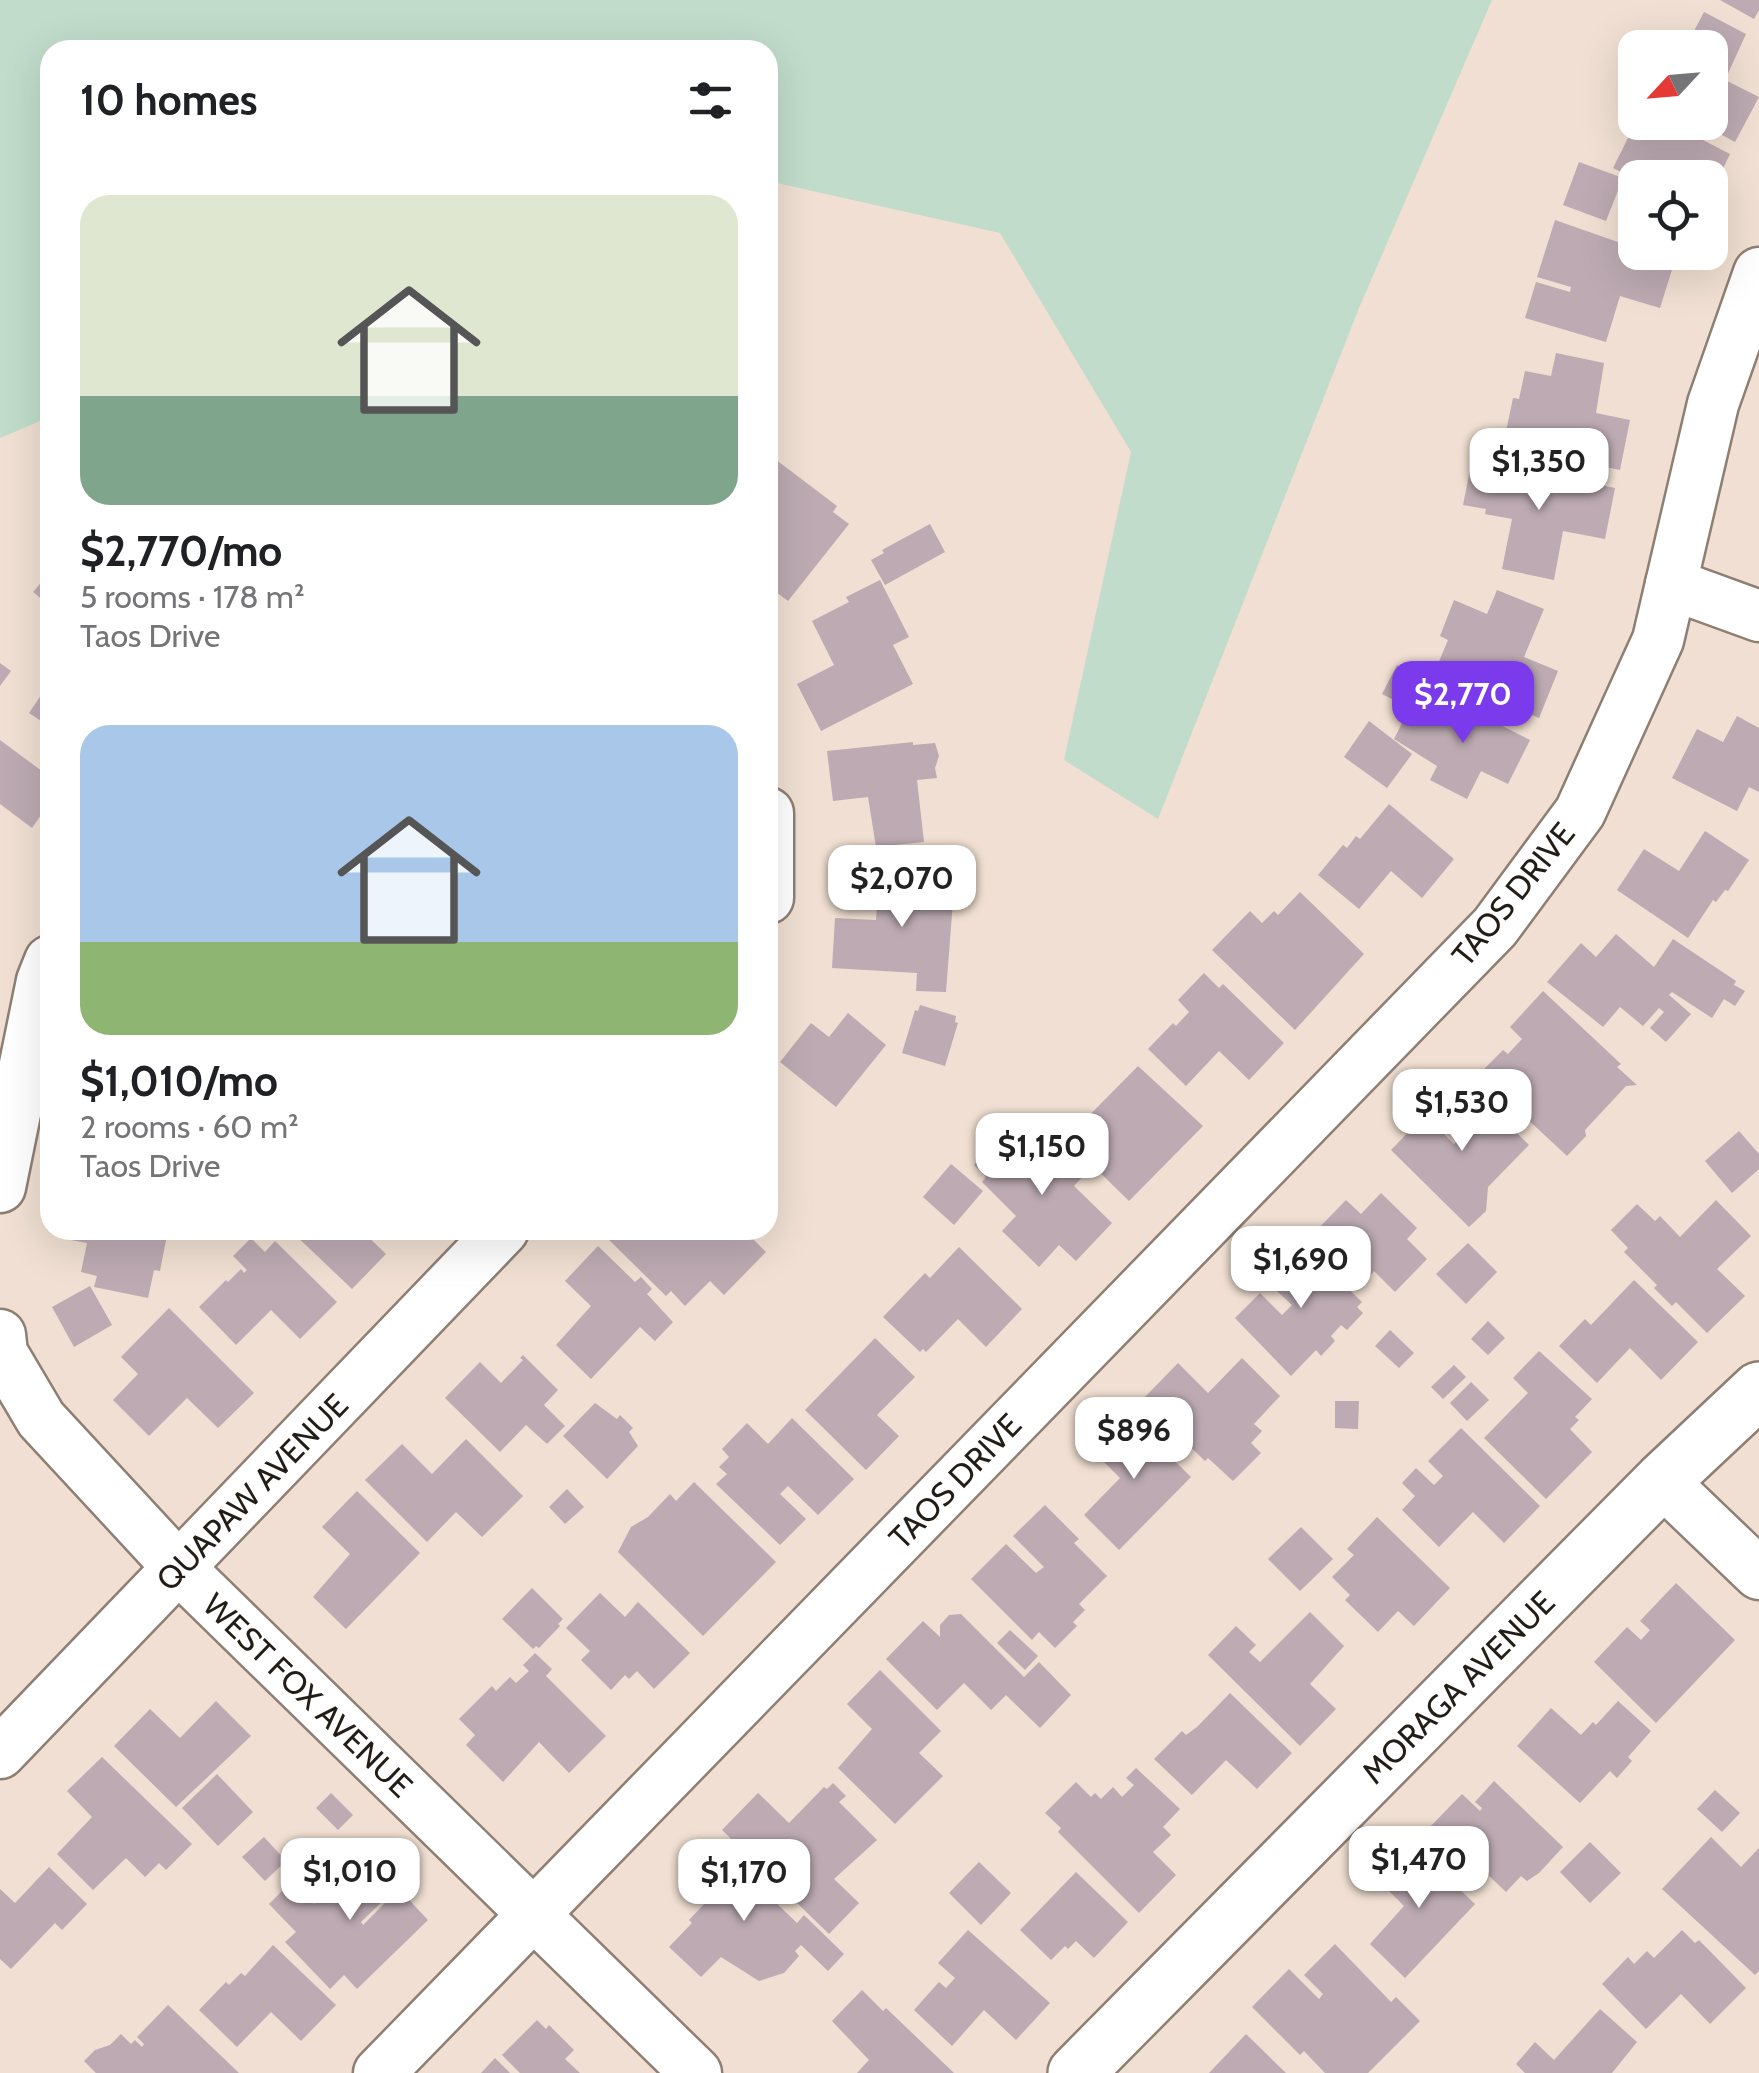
<!DOCTYPE html>
<meta charset="utf-8">
<style>
body{margin:0;font-family:Cabin,sans-serif;background:#f6f6f6;color:#202124;height:100vh;display:flex;flex-direction:column;font-size:38px;white-space:nowrap}
*{box-sizing:border-box;margin:0}
p{font-size:32px;color:#757577}
.icon{flex:none;width:55px;height:55px;fill:none;stroke:currentColor;stroke-width:2;stroke-linecap:round;stroke-linejoin:round}
.map{position:relative;flex:1;overflow:hidden}
.panel{position:absolute;left:40px;top:40px;width:738px;height:1200px;display:flex;flex-direction:column;background:#fff;border-radius:30px;box-shadow:0 10px 40px #0002}
.panel>*{flex:none}
.needle{width:65px;rotate:244deg}
.controls{position:absolute;left:1618px;top:30px;display:grid;gap:20px}
.controls a{display:grid;place-items:center;width:110px;height:110px;border-radius:20px;background:#fff;box-shadow:0 10px 40px #0002;font-size:50px}
.price{position:absolute;translate:-50% -85px;padding:0 22px;border-radius:20px;background:#fff;color:#222;font-size:32px;line-height:65px;filter:drop-shadow(0 2px 5px #0008)}
.price::after{content:'';position:absolute;left:50%;top:60px;width:30px;height:22px;margin-left:-15px;background:inherit;clip-path:polygon(0 0,100% 0,50% 100%)}
.price.on{background:#7c3aed;color:#fff}
ul{padding:0;list-style:none}
li{display:grid;align-content:center;gap:20px;height:530px;padding:0 40px}
li span{display:grid;place-items:center;height:310px;border-radius:30px;color:#555}
li>.icon{margin-inline-start:auto}
span .icon{width:180px;height:180px;fill:#fffc;stroke-width:1}
li b{font-size:42px}
h2{display:flex;justify-content:space-between;align-items:center;height:120px;padding:0 40px;font-size:42px}
.map>svg:first-child{display:block}
</style>
<div class="map">
<svg width="1759" height="2073" viewBox="0 0 1759 2073">
<rect width="100%" height="100%" fill="#f0dfd2"/>
<polygon fill="#c1dcca" points="0,0 1492,0 1359,308 1158,819 1064,760 1131,452 1000,233 768,181 768,50 50,50 50,417 0,438"/>
<g fill="#bdaab2">
<polygon points="1720,0 1759,0 1759,10 1754,19"/>
<polygon points="1704,12 1746,34 1725,80 1759,97 1735,142 1698,122 1710,122 1710,48 1685,48"/>
<polygon points="1636,122 1668,122 1730,154 1710,195 1710,178 1635,179 1613,168"/>
<polygon points="1579,162 1623,178 1606,221 1563,205"/>
<polygon points="1555,220 1635,248 1635,252 1651,252 1675,260 1660,308 1620,296 1606,342 1525,318 1536,282 1570,292 1571,287 1537,277"/>
<polygon points="1556,353 1604,363 1596,413 1630,420 1620,470 1503,446 1513,398 1519,399 1525,371 1551,376"/>
<polygon points="771,456 837,506 833,512 849,524 788,601 768,586 768,461"/>
<polygon points="1495,463 1615,488 1605,539 1563,531 1554,580 1502,569 1512,519 1485,514 1486,509 1463,505 1471,465 1494,469"/>
<polygon points="930,524 945,552 885,585 871,560 884,553 882,550"/>
<polygon points="50,572 50,606 33,592"/>
<polygon points="880,580 909,637 893,645 913,684 821,731 797,684 834,665 812,621 849,602 846,597"/>
<polygon points="1497,590 1544,609 1524,657 1558,671 1539,718 1460,685 1462,682 1435,671 1448,640 1440,636 1454,600 1487,614"/>
<polygon points="0,663 11,671 0,686"/>
<polygon points="1397,665 1431,683 1417,712 1382,694"/>
<polygon points="50,682 50,727 29,713"/>
<polygon points="1442,695 1530,740 1508,784 1481,771 1467,799 1430,780 1437,766 1394,739 1407,713 1428,724"/>
<polygon points="1737,716 1759,728 1759,792 1749,787 1737,811 1672,778 1697,729 1723,742"/>
<polygon points="1369,721 1412,754 1387,788 1344,757"/>
<polygon points="0,740 50,777 50,802 32,828 0,804"/>
<polygon points="913,742 913,745 935,743 939,756 935,768 937,778 917,780 924,842 876,847 868,797 833,801 827,751"/>
<polygon points="1389,804 1454,859 1422,898 1391,871 1359,909 1318,875 1343,845 1347,848 1356,836 1360,839"/>
<polygon points="1705,831 1749,860 1728,891 1725,890 1716,902 1713,900 1688,938 1617,890 1644,849 1679,871"/>
<polygon points="879,871 955,875 946,992 916,991 917,973 832,968 835,918 876,920"/>
<polygon points="1300,892 1364,954 1295,1030 1212,950 1250,911 1262,923 1274,911 1278,915"/>
<polygon points="1616,934 1654,967 1673,939 1736,981 1734,985 1745,991 1735,1006 1724,999 1712,1018 1672,992 1669,995 1691,1014 1666,1042 1650,1028 1664,1012 1659,1008 1643,1026 1620,1007 1603,1027 1547,982 1581,943 1596,957"/>
<polygon points="1204,973 1219,988 1223,984 1284,1043 1249,1080 1219,1051 1186,1086 1148,1049 1173,1023 1176,1026 1189,1012 1178,1000"/>
<polygon points="1543,991 1621,1064 1617,1067 1637,1085 1626,1086 1585,1130 1586,1136 1567,1156 1479,1074 1503,1050 1508,1054 1522,1039 1510,1027"/>
<polygon points="920,1005 956,1016 955,1022 958,1023 945,1066 902,1053 915,1010 918,1011"/>
<polygon points="848,1013 886,1045 836,1107 780,1062 811,1023 829,1037"/>
<polygon points="1138,1066 1203,1126 1129,1201 1078,1151 1081,1147 1069,1136"/>
<polygon points="1468,1085 1529,1145 1488,1187 1486,1211 1469,1227 1391,1150 1425,1115 1454,1144 1460,1139 1437,1116"/>
<polygon points="1030,1125 1083,1176 1074,1186 1112,1223 1076,1261 1059,1245 1039,1267 1002,1231 1016,1216 982,1182 986,1177 974,1165 994,1143 1003,1153"/>
<polygon points="1739,1131 1759,1154 1759,1169 1732,1193 1705,1161"/>
<polygon points="951,1164 983,1191 954,1225 923,1197"/>
<polygon points="1381,1193 1417,1228 1407,1239 1427,1259 1395,1292 1374,1271 1362,1285 1311,1236 1346,1200 1361,1214"/>
<polygon points="1716,1200 1751,1236 1717,1269 1745,1296 1707,1333 1676,1302 1672,1306 1654,1288 1657,1285 1624,1252 1628,1248 1611,1230 1637,1204 1655,1221 1660,1216 1680,1237"/>
<polygon points="67,1230 168,1230 160,1271 154,1270 148,1298 94,1287 97,1276 81,1272 87,1243 65,1239"/>
<polygon points="290,1230 361,1230 386,1254 352,1289"/>
<polygon points="609,1230 744,1230 766,1252 724,1295 710,1281 685,1306 671,1291 666,1296 604,1235"/>
<polygon points="251,1238 265,1252 275,1241 337,1302 300,1339 271,1310 236,1345 199,1307 226,1280 228,1282 241,1269 244,1273 247,1270 233,1256"/>
<polygon points="1301,1243 1362,1302 1357,1307 1363,1313 1347,1330 1341,1325 1331,1336 1335,1341 1321,1356 1316,1350 1291,1376 1235,1318 1260,1293 1282,1315 1292,1305 1265,1280"/>
<polygon points="1468,1243 1497,1272 1466,1304 1436,1274"/>
<polygon points="598,1246 635,1282 641,1277 652,1289 647,1294 673,1322 655,1341 640,1327 591,1379 556,1345 591,1306 565,1281"/>
<polygon points="959,1247 1022,1309 986,1347 958,1319 926,1352 923,1349 920,1352 883,1317 925,1273 930,1278"/>
<polygon points="1634,1280 1698,1342 1661,1380 1630,1348 1597,1383 1559,1346 1585,1319 1591,1325"/>
<polygon points="90,1286 112,1325 74,1347 52,1307"/>
<polygon points="169,1308 254,1393 218,1428 187,1398 149,1436 113,1400 138,1374 121,1357"/>
<polygon points="1488,1321 1505,1338 1488,1355 1471,1339"/>
<polygon points="1390,1330 1414,1353 1399,1368 1375,1346"/>
<polygon points="875,1338 915,1377 877,1415 899,1436 866,1470 805,1410"/>
<polygon points="1539,1351 1592,1399 1575,1417 1579,1420 1570,1429 1592,1452 1546,1499 1484,1438 1528,1393 1513,1378"/>
<polygon points="523,1355 558,1390 544,1405 565,1426 547,1444 526,1425 500,1452 445,1398 480,1362 501,1383 523,1360 520,1358"/>
<polygon points="1242,1358 1280,1396 1254,1424 1262,1431 1251,1443 1261,1453 1233,1481 1208,1458 1205,1461 1142,1400 1178,1363 1208,1393"/>
<polygon points="1454,1365 1466,1377 1443,1399 1431,1387"/>
<polygon points="1471,1382 1489,1400 1467,1421 1450,1403"/>
<polygon points="1335,1401 1359,1401 1358,1429 1335,1428"/>
<polygon points="595,1403 617,1419 620,1415 633,1428 629,1432 638,1446 607,1479 563,1436"/>
<polygon points="1127,1414 1191,1477 1119,1550 1084,1515 1120,1478 1092,1450"/>
<polygon points="792,1418 854,1479 818,1515 788,1486 780,1494 806,1519 780,1545 716,1484 727,1474 719,1467 729,1457 722,1449 747,1423 768,1444"/>
<polygon points="1461,1428 1540,1506 1504,1543 1473,1512 1439,1547 1402,1510 1415,1496 1402,1483 1416,1468 1434,1485 1443,1476 1428,1461"/>
<polygon points="466,1439 523,1496 482,1537 456,1512 427,1542 365,1480 402,1444 432,1474"/>
<polygon points="694,1482 776,1562 703,1636 618,1552 631,1527 648,1517 670,1494 676,1501"/>
<polygon points="567,1489 584,1507 565,1524 549,1507"/>
<polygon points="357,1491 420,1553 346,1629 313,1597 350,1554 322,1527"/>
<polygon points="1045,1505 1079,1539 1074,1543 1107,1576 1079,1604 1085,1610 1073,1622 1077,1626 1055,1648 1039,1632 1032,1640 971,1579 1006,1544 1036,1573 1044,1567 1013,1536"/>
<polygon points="1377,1517 1450,1588 1414,1626 1398,1611 1378,1632 1345,1600 1350,1595 1332,1577 1354,1555 1347,1549"/>
<polygon points="1301,1527 1333,1559 1300,1591 1268,1559"/>
<polygon points="1676,1583 1735,1640 1656,1723 1594,1662 1627,1627 1641,1640 1650,1630 1640,1621"/>
<polygon points="532,1588 563,1619 558,1624 560,1626 539,1648 536,1646 533,1649 502,1619"/>
<polygon points="600,1593 625,1617 638,1602 690,1653 654,1689 637,1671 629,1679 625,1675 611,1690 581,1660 590,1651 566,1628"/>
<polygon points="1310,1612 1344,1646 1310,1684 1336,1709 1300,1746 1208,1655 1236,1626 1256,1645 1249,1652 1260,1662"/>
<polygon points="961,1614 1024,1677 1039,1662 1071,1695 1040,1728 1006,1695 991,1710 964,1683 937,1710 886,1659 923,1621 940,1637 940,1625 949,1615"/>
<polygon points="1010,1630 1038,1656 1025,1670 997,1643"/>
<polygon points="535,1653 552,1669 546,1676 606,1736 569,1773 539,1742 503,1782 466,1745 475,1735 459,1719 492,1686 496,1691 510,1677 516,1683 529,1671 523,1665"/>
<polygon points="880,1670 941,1731 919,1753 943,1776 895,1824 838,1768 872,1729 847,1704"/>
<polygon points="1230,1693 1292,1753 1257,1789 1226,1760 1192,1795 1154,1759 1182,1731 1186,1735 1197,1727"/>
<polygon points="216,1701 251,1736 176,1807 114,1746 150,1709 180,1738"/>
<polygon points="1618,1701 1651,1731 1628,1757 1632,1761 1617,1778 1610,1771 1580,1803 1517,1746 1551,1708 1581,1735 1593,1722 1596,1725"/>
<polygon points="102,1757 192,1844 166,1870 159,1863 145,1877 126,1858 93,1890 57,1854 92,1817 67,1791"/>
<polygon points="1136,1768 1180,1809 1163,1827 1171,1835 1153,1852 1176,1875 1139,1913 1058,1832 1061,1828 1045,1813 1076,1782 1091,1797 1095,1793 1101,1799 1113,1787 1122,1797 1134,1785 1126,1778"/>
<polygon points="217,1774 253,1812 218,1846 182,1808"/>
<polygon points="1494,1781 1563,1847 1539,1873 1527,1881 1521,1876 1506,1892 1485,1872 1477,1880 1426,1831 1462,1794 1480,1811 1482,1808 1475,1802"/>
<polygon points="833,1783 846,1796 839,1802 877,1840 834,1879 859,1903 829,1934 722,1830 758,1793 789,1823 824,1787 827,1789"/>
<polygon points="1715,1790 1740,1813 1722,1832 1697,1809"/>
<polygon points="331,1793 353,1815 338,1830 316,1808"/>
<polygon points="264,1837 286,1861 265,1881 242,1857"/>
<polygon points="1711,1837 1741,1867 1759,1848 1759,1971 1755,1975 1662,1889"/>
<polygon points="713,1842 797,1923 804,1915 844,1954 828,1971 801,1945 795,1951 799,1956 784,1973 759,1981 721,1957 701,1977 669,1947 692,1923 689,1920 706,1902 681,1877 687,1870 685,1868"/>
<polygon points="1590,1842 1621,1873 1590,1903 1560,1872"/>
<polygon points="1413,1845 1475,1904 1405,1978 1370,1944 1404,1906 1379,1881"/>
<polygon points="369,1850 401,1883 361,1922 363,1925 399,1889 428,1920 357,1989 344,1975 330,1989 285,1942 296,1932 269,1904 292,1881 314,1904"/>
<polygon points="979,1862 1011,1893 981,1925 949,1893"/>
<polygon points="49,1867 87,1904 62,1930 55,1923 11,1969 0,1959 0,1889 15,1903"/>
<polygon points="1076,1872 1128,1922 1094,1958 1076,1941 1068,1949 1065,1946 1051,1960 1020,1930"/>
<polygon points="968,1930 1050,2003 1016,2040 984,2010 952,2046 914,2010 939,1982 946,1988 955,1978 938,1963"/>
<polygon points="1682,1930 1695,1943 1699,1940 1746,1988 1710,2024 1681,1994 1646,2029 1602,1984 1628,1957 1634,1964 1647,1951 1654,1958"/>
<polygon points="1335,1944 1391,2002 1396,1997 1420,2021 1368,2073 1325,2073 1304,2051 1300,2055 1252,2007 1289,1969 1319,1999 1323,1994 1304,1975"/>
<polygon points="273,1945 336,2005 301,2041 271,2012 237,2047 199,2010 226,1982 229,1985 241,1973 245,1976"/>
<polygon points="862,1990 883,2011 886,2008 954,2073 857,2073 869,2060 832,2021"/>
<polygon points="168,2005 239,2073 96,2073 84,2061 95,2050 110,2045 121,2034 131,2044 135,2040 142,2047 144,2044 137,2037"/>
<polygon points="1600,2009 1637,2042 1612,2073 1525,2073 1516,2064 1535,2042 1554,2060"/>
<polygon points="537,2020 546,2029 549,2025 574,2050 565,2059 580,2073 520,2073 502,2055"/>
<polygon points="1246,2034 1286,2073 1209,2073"/>
<polygon points="495,2058 510,2073 481,2073"/>
</g>
<g fill="none" stroke-linecap="round" stroke-linejoin="round">
<g stroke="#8e7f73" stroke-width="55">
<g id="street">
<polyline points="1671,584 1759,616"/>
<polyline points="768,813 768,898"/>
<polyline points="0,1187 42,981 50,961"/>
<polyline points="0,1335 2,1353 41,1419 179,1568 696,2073"/>
<polyline points="1662,1481 1759,1574"/>
<polyline points="0,1753 503,1230"/>
<polyline points="379,2073 1495,927 1580,812 1658,640 1713,404 1759,273"/>
</g>
</g>
<g stroke="#8e7f73" stroke-width="60">
<polyline id="secondary" points="1076,2073 1662,1481 1759,1390"/>
</g>
<use href="#street" stroke="#fff" stroke-width="50"/>
<use href="#secondary" stroke="#fff" stroke-width="55"/>
</g>
<g text-anchor="middle" dominant-baseline="central" stroke-width="8" stroke-linejoin="round" paint-order="stroke">
<g font-size="32" fill="#231d18" stroke="#fff">
<text transform="translate(1513 894) rotate(-51)">TAOS DRIVE</text>
<text transform="translate(955 1481) rotate(-46)">TAOS DRIVE</text>
<text transform="translate(252 1492) rotate(-46)">QUAPAW AVENUE</text>
<text transform="translate(1458 1687) rotate(-45)">MORAGA AVENUE</text>
<text transform="translate(308 1695) rotate(44)">WEST FOX AVENUE</text>
</g>
</g>
</svg>
<div class="controls">
<a><svg class="needle" viewBox="-14 -14 28 28"><path d="M0-13l5 13h-10z" fill="#e53935"/><path d="M0 13l5-13h-10z" fill="#757577"/></svg></a>
<a><svg class="icon" aria-label="locate" viewBox="0 0 24 24"><circle cx="12" cy="12" r="6"/><path d="M12 2v4M12 18v4M2 12h4M18 12h4"/></svg></a>
</div>
<b class="price" style="left:1539px;top:513px">$1,350</b>
<b class="price on" style="left:1463px;top:746px">$2,770</b>
<b class="price" style="left:902px;top:930px">$2,070</b>
<b class="price" style="left:1462px;top:1154px">$1,530</b>
<b class="price" style="left:1042px;top:1198px">$1,150</b>
<b class="price" style="left:1301px;top:1311px">$1,690</b>
<b class="price" style="left:1134px;top:1482px">$896</b>
<b class="price" style="left:1419px;top:1911px">$1,470</b>
<b class="price" style="left:350px;top:1923px">$1,010</b>
<b class="price" style="left:744px;top:1924px">$1,170</b>
<section class="panel">
<h2>10 homes<svg class="icon" aria-label="filters" viewBox="0 0 24 24"><path d="M4 7h16M4 17h16"/><circle cx="9" cy="7" r="2"/><circle cx="15" cy="17" r="2"/></svg></h2>
<ul>
<li><span style="background:linear-gradient(#dfe7d0 65%,#7fa58c 0)"><svg class="icon" aria-label="home" viewBox="0 0 24 24"><path d="M3 11l9-7 9 7M6 9v11h12V9"/></svg></span><div><b>$2,770/mo</b><p>5 rooms · 178 m²</p><p>Taos Drive</p></div></li>
<li><span style="background:linear-gradient(#a9c7e8 70%,#8fb573 0)"><svg class="icon" aria-label="home" viewBox="0 0 24 24"><path d="M3 11l9-7 9 7M6 9v11h12V9"/></svg></span><div><b>$1,010/mo</b><p>2 rooms · 60 m²</p><p>Taos Drive</p></div></li>
</ul>
</section>
</div>
